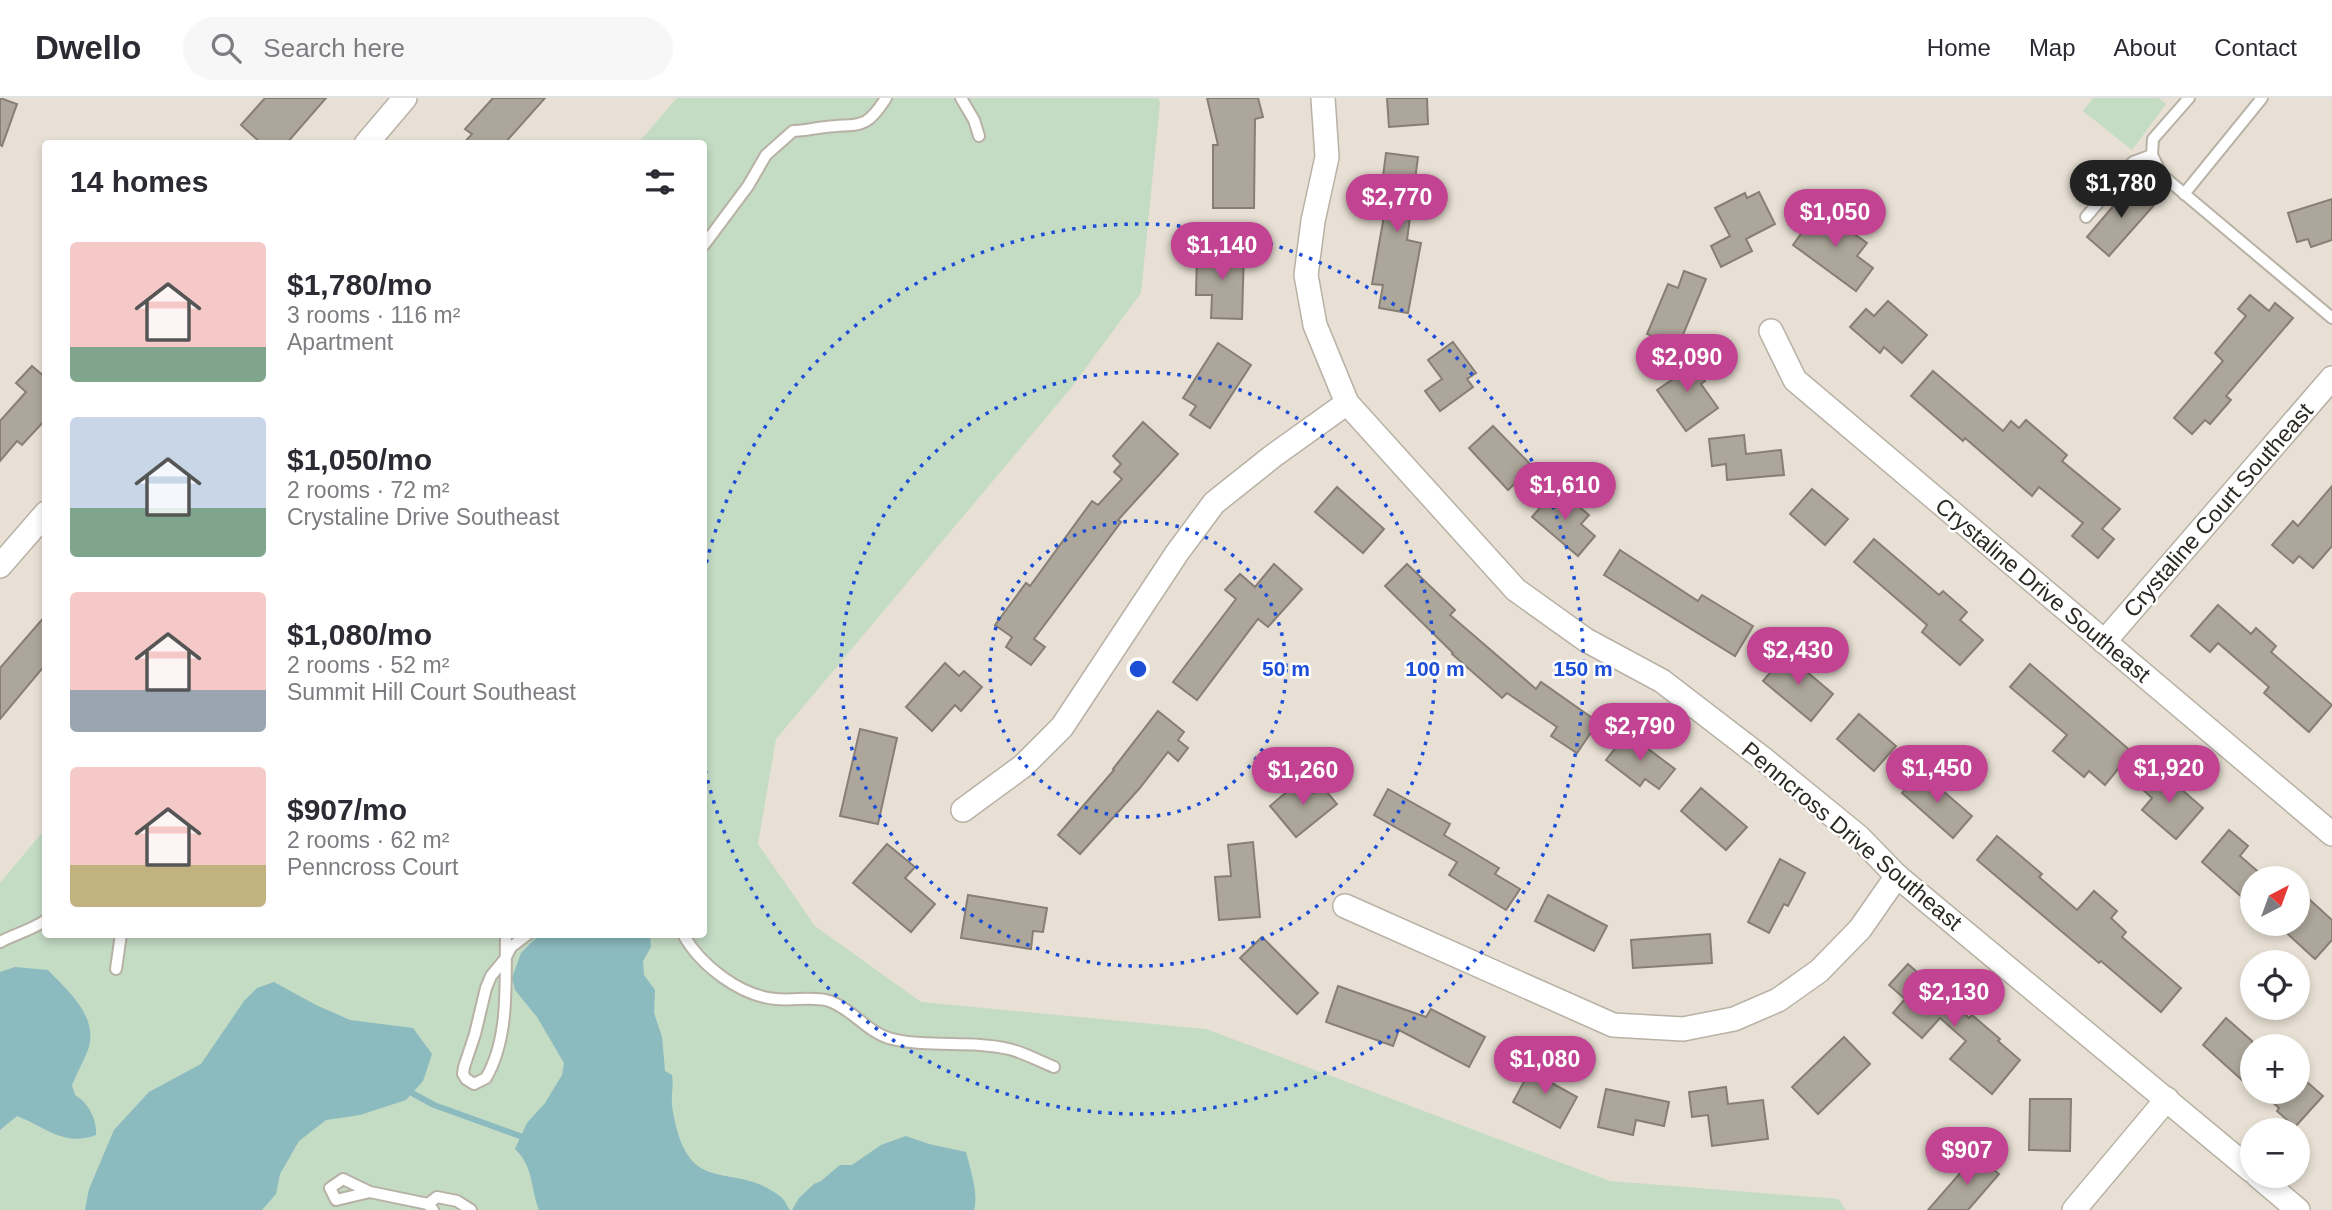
<!DOCTYPE html>
<meta charset="utf-8">
<style>
body{margin:0;font-family:Helvetica,sans-serif;background:#f7f7f7;color:#2b2b33;height:100vh;display:flex;flex-direction:column;font-size:26px;white-space:nowrap}
*{box-sizing:border-box;margin:0}
p{font-size:23px;color:#7c7c81}
.icon{flex:none;width:38px;height:38px;fill:none;stroke:currentColor;stroke-width:2;stroke-linecap:round;stroke-linejoin:round}
.map{position:relative;flex:1;overflow:hidden}
.details{position:absolute;left:42px;top:42px;width:665px;height:798px;display:flex;flex-direction:column;background:#fff;border-radius:7px;box-shadow:0 4px 10px #0003}
.details>*{flex:none}
.needle{width:46px;rotate:41deg}
.controls{position:absolute;left:2240px;top:768px;display:grid;gap:14px}
.controls a{display:grid;place-items:center;width:70px;height:70px;border-radius:50%;background:#fff;box-shadow:0 4px 10px #0003;font-size:35px}
.price{position:absolute;translate:-50% -60px;padding:0 16px;border-radius:24px;background:#c14392;color:#fff;font-size:23px;line-height:46px;filter:drop-shadow(0 2px 4px #0008)}
.price::after{content:'';position:absolute;left:50%;top:42px;width:21px;height:16px;margin-left:-10px;background:inherit;clip-path:polygon(0 0,100% 0,50% 100%)}
.price.current{background:#222;color:#fff}
ul{padding:0;list-style:none}
li{display:flex;align-items:center;gap:21px;height:175px;padding:0 28px}
li span{display:grid;place-items:center;flex:none;width:196px;height:140px;border-radius:7px;color:#555}
li>.icon{margin-inline-start:auto}
span .icon{width:84px;height:84px;fill:#fffc;stroke-width:1}
li b{font-size:30px}
h2{display:flex;justify-content:space-between;align-items:center;height:84px;padding:0 28px;font-size:30px}
header{display:flex;align-items:center;gap:42px;box-sizing:border-box;height:98px;padding:0 35px;background:#fff;border-bottom:2px solid #e1e1e2}
header strong{font-size:33px}
nav{display:flex;gap:38px;margin-inline-start:auto;font-size:24px}
.search{width:490px;height:63px;background:#f7f7f7;display:flex;align-items:center;gap:18px;box-sizing:border-box;padding:0 24px;border-radius:38px;color:#7c7c81;font-size:26px}
.map>svg:first-child{display:block}
</style>
<header>
<strong>Dwello</strong>
<div class="search"><svg class="icon" aria-label="search" viewBox="0 0 24 24"><circle cx="10" cy="10" r="6"/><path d="M15 15l6 6"/></svg>Search here</div>
<nav><a>Home</a><a>Map</a><a>About</a><a>Contact</a></nav>
</header>
<div class="map">
<svg width="2332" height="1112" viewBox="0 0 2332 1112">
<rect width="100%" height="100%" fill="#e8e0d4"/>
<g fill="#c4dbc4">
<polygon points="677,0 1158,0 1160,4 1141,195 1071,290 776,641 758,746 815,828 921,904 1206,931 1610,1083 1838,1101 1846,1112 0,1112 0,785 45,731 46,836 704,836 704,46 638,45"/>
<polygon points="2093,0 2158,0 2166,6 2132,52 2083,13"/>
</g>
<g fill="#8bbabf">
<path d="M540 836 650 837 651 849 643 863 644 877 655 892 654 915 662 939 665 973 672 977C674 990 670 1000 673 1014 689 1104 732 1060 781 1099 785 1102 787 1108 790 1112H539C530 1089 534 1069 515 1051L527 1025 545 1005 562 977 564 965 537 919 515 892 512 880 521 855Z"/>
<path d="M15 869 48 872C69 894 99 919 88 952 83 964 77 975 72 987L75 997C89 1005 97 1022 96 1037 63 1049 46 1029 17 1018L0 1032V874Z"/>
<polygon points="274,884 316,907 350,922 413,930 432,956 423,983 406,1002 360,1017 326,1022 299,1043 280,1076 276,1096 262,1112 85,1112 89,1091 114,1032 149,994 201,966 244,903 257,890"/>
<path d="M906 1038 929 1046 966 1054C970 1070 979 1097 974 1112H792L799 1100 814 1086 821 1083 840 1067H852L881 1047Z"/>
</g>
<g fill="none" stroke-linecap="round" stroke-linejoin="round">
<polyline stroke="#8bbabf" stroke-width="6" points="412,995 434,1007 520,1038"/>
</g>
<g fill="#ada69a" stroke="#877f75" stroke-width="2">
<polygon points="0,0 17,6 2,48 0,47"/>
<polygon points="265,0 326,0 286,46 262,46 241,27"/>
<polygon points="493,0 545,0 504,46 463,46 472,36 465,31"/>
<polygon points="1207,0 1258,0 1263,19 1255,21 1254,110 1213,110 1213,47 1218,47"/>
<polygon points="1387,0 1427,0 1428,26 1389,29"/>
<polygon points="1386,55 1418,59 1407,142 1421,145 1408,215 1379,210 1383,187 1372,186 1384,118 1378,117"/>
<polygon points="2132,86 2155,106 2109,158 2087,139"/>
<polygon points="1759,94 1775,126 1746,141 1752,153 1721,169 1711,148 1730,138 1715,110 1745,95 1747,100"/>
<polygon points="2332,101 2332,142 2311,149 2308,141 2297,144 2288,115"/>
<polygon points="1819,111 1867,145 1857,158 1873,170 1856,193 1793,147"/>
<polygon points="1197,153 1244,154 1242,221 1211,220 1212,197 1196,197"/>
<polygon points="1684,173 1706,181 1678,249 1647,236 1668,186 1678,190"/>
<polygon points="2250,197 2269,213 2275,205 2293,220 2226,298 2231,302 2210,326 2205,322 2192,336 2174,320 2223,263 2215,255 2246,218 2238,211"/>
<polygon points="1888,203 1927,237 1902,265 1884,249 1880,255 1850,229 1866,211 1874,218"/>
<polygon points="1453,244 1476,275 1467,281 1473,289 1440,313 1425,293 1442,281 1428,262"/>
<polygon points="1218,245 1251,267 1210,330 1190,317 1196,308 1183,300"/>
<polygon points="1686,257 1705,283 1701,286 1718,310 1686,333 1657,292 1673,281 1666,271"/>
<polygon points="32,268 46,280 46,321 22,347 17,343 0,363 0,323 26,294 16,285"/>
<polygon points="1933,273 2003,333 2011,323 2019,330 2026,322 2067,357 2062,363 2120,411 2102,431 2114,441 2098,460 2072,438 2083,425 2039,389 2032,398 1965,340 1963,343 1911,298"/>
<polygon points="1143,324 1178,356 1118,422 1121,424 1034,541 1045,549 1031,567 1006,549 1012,539 995,527 1026,485 1030,488 1092,403 1098,407 1122,381 1114,374 1121,366 1113,358"/>
<polygon points="1493,328 1533,369 1508,392 1469,350"/>
<polygon points="1744,337 1746,356 1781,352 1784,377 1727,382 1726,366 1712,368 1709,341"/>
<polygon points="2332,388 2332,448 2313,470 2299,458 2293,465 2272,447 2293,423 2298,428"/>
<polygon points="1337,389 1384,431 1363,455 1315,414"/>
<polygon points="1557,390 1589,417 1581,426 1595,438 1578,458 1532,419"/>
<polygon points="1812,391 1848,421 1825,447 1790,416"/>
<polygon points="1874,441 1939,497 1943,493 1967,514 1960,522 1983,542 1960,567 1922,534 1927,527 1854,464"/>
<polygon points="1620,452 1698,503 1702,497 1753,528 1735,558 1604,477"/>
<polygon points="1274,466 1302,491 1268,529 1258,521 1197,602 1173,584 1236,501 1225,492 1240,476 1255,489"/>
<polygon points="1407,466 1455,512 1450,517 1536,591 1541,584 1598,624 1577,655 1551,638 1557,629 1507,595 1502,600 1452,556 1453,555 1385,488"/>
<polygon points="2218,507 2251,536 2256,530 2276,548 2271,554 2332,607 2309,634 2264,595 2269,589 2218,545 2210,554 2191,538"/>
<polygon points="46,517 46,566 0,621 0,570"/>
<polygon points="1786,556 1833,596 1811,623 1763,583"/>
<polygon points="945,565 959,578 964,573 982,589 961,613 955,607 932,633 906,609"/>
<polygon points="2030,566 2132,654 2105,687 2089,673 2084,679 2053,653 2067,637 2010,589"/>
<polygon points="1158,613 1184,634 1178,642 1188,650 1178,663 1168,654 1139,691 1080,756 1058,737 1114,672 1113,671"/>
<polygon points="1859,616 1896,648 1874,673 1837,641"/>
<polygon points="860,631 897,640 878,726 840,718"/>
<polygon points="1627,635 1675,671 1659,691 1645,681 1640,688 1606,662"/>
<polygon points="2158,671 2203,710 2176,741 2142,712 2152,700 2141,690"/>
<polygon points="1921,674 1972,718 1953,740 1902,695"/>
<polygon points="1302,681 1314,695 1322,688 1337,706 1296,739 1270,708"/>
<polygon points="1701,690 1747,729 1726,752 1681,713"/>
<polygon points="1388,691 1450,726 1444,737 1499,770 1495,776 1520,791 1506,812 1449,777 1457,764 1374,717"/>
<polygon points="2229,732 2248,748 2240,758 2263,778 2260,780 2252,780 2252,790 2243,800 2202,764"/>
<polygon points="1997,738 2042,776 2039,779 2077,812 2094,793 2117,813 2111,820 2126,834 2122,839 2181,890 2161,914 2101,863 2099,865 1977,762"/>
<polygon points="1253,744 1260,819 1219,822 1215,779 1231,778 1228,747"/>
<polygon points="887,746 915,769 905,780 935,806 911,834 853,785"/>
<polygon points="1780,761 1805,775 1788,808 1784,806 1769,835 1748,824"/>
<polygon points="2298,791 2332,822 2332,842 2315,861 2277,826 2298,826"/>
<polygon points="968,797 1047,810 1043,834 1033,833 1031,851 961,840"/>
<polygon points="1548,797 1607,828 1594,853 1535,823"/>
<polygon points="1710,836 1712,865 1633,870 1631,842"/>
<polygon points="1262,839 1318,895 1297,916 1240,860"/>
<polygon points="1908,866 1969,920 1972,917 2000,941 1998,943 2020,962 1992,996 1950,961 1966,943 1940,920 1922,940 1893,915 1905,901 1889,887"/>
<polygon points="1338,888 1426,919 1431,911 1485,939 1469,969 1399,932 1393,948 1326,924"/>
<polygon points="2226,920 2252,943 2252,970 2242,982 2203,947"/>
<polygon points="1844,939 1870,966 1818,1016 1792,989"/>
<polygon points="1535,963 1553,973 1548,983 1577,999 1560,1030 1513,1004"/>
<polygon points="2298,976 2323,998 2295,1029 2277,1013 2279,1010 2261,994 2298,994"/>
<polygon points="1726,989 1728,1006 1763,1002 1768,1041 1712,1048 1708,1017 1692,1019 1689,994"/>
<polygon points="1606,991 1669,1004 1664,1028 1636,1022 1633,1037 1598,1029"/>
<polygon points="2030,1001 2071,1001 2070,1053 2029,1052"/>
<polygon points="1976,1057 1999,1076 1968,1112 1928,1112"/>
</g>
<g fill="none" stroke-linecap="round" stroke-linejoin="round">
<g stroke="#b8b1a5" stroke-width="14">
<g id="lane">
<polyline points="961,0 974,22 979,38"/>
<polyline points="2189,0 2153,41 2152,57 2162,77 2332,220"/>
<polyline points="2184,96 2262,0"/>
<polyline points="2086,119 2133,64 2152,57"/>
<path d="M704 147 748 88 766 57 793 33C805 33 814 30 826 29 860 25 865 33 886 0"/>
<path d="M506 836C505 883 510 939 486 980L474 986 466 981 463 976 464 969 475 936 486 890 491 878 505 861 511 849 528 836"/>
<path d="M683 836C700 867 740 898 776 901 795 903 811 898 829 903 853 911 867 935 892 941 930 950 971 942 1009 951 1025 955 1039 963 1054 969"/>
<path d="M0 844C15 836 32 832 46 822"/>
<polyline points="116,871 121,836"/>
<polyline points="370,1094 336,1102 330,1090 343,1081 370,1094 428,1106"/>
<polyline points="433,1112 428,1106 437,1099 457,1103 471,1112"/>
</g>
</g>
<g stroke="#b8b1a5" stroke-width="26">
<g id="street">
<polyline points="1323,0 1327,59 1313,123 1306,177 1315,227 1347,305 1516,492 1586,542 1662,583 1761,659 1859,739 1897,778 2252,1073"/>
<polyline points="366,46 405,0"/>
<polyline points="1771,233 1795,282 2332,736"/>
<polyline points="0,468 46,415"/>
<polyline points="2104,544 2332,280"/>
<polyline points="963,712 1023,668 1062,629 1177,455 1214,405 1273,358 1347,305"/>
<polyline points="1345,808 1613,927 1683,931 1734,921 1778,902 1819,873 1860,831 1897,778"/>
<polyline points="2258,1078 2298,1112"/>
<polyline points="2074,1112 2167,1001"/>
</g>
</g>
<use href="#lane" stroke="#fff" stroke-width="10"/>
<use href="#street" stroke="#fff" stroke-width="23"/>
</g>
<g fill="none" stroke="#1d4ed8" stroke-width="3.5" stroke-dasharray="3.5 7">
<circle cx="1138" cy="571" r="148"/>
<circle cx="1138" cy="571" r="297"/>
<path d="M704 475A445 445 0 1 1 704 667"/>
</g>
<g text-anchor="middle" dominant-baseline="central" stroke-width="5" stroke-linejoin="round" paint-order="stroke">
<g font-size="23" fill="#2c2925" stroke="#fff">
<text transform="translate(2218 412) rotate(-49)">Crystaline Court Southeast</text>
<text transform="translate(2043 492) rotate(40)">Crystaline Drive Southeast</text>
<text transform="translate(1852 738) rotate(40)">Penncross Drive Southeast</text>
</g>
</g>
<circle cx="1138" cy="571" r="10" fill="#1d4ed8" stroke="#fff" stroke-width="3.5"/>
<g font-size="21" text-anchor="middle" font-weight="bold" fill="#1d4ed8" stroke="#fff" stroke-width="5" stroke-linejoin="round" paint-order="stroke">
<text x="1286" y="578">50 m</text>
<text x="1435" y="578">100 m</text>
<text x="1583" y="578">150 m</text>
</g>
</svg>
<div class="controls">
<a><svg class="needle" viewBox="-14 -14 28 28"><path d="M0-13l5 13h-10z" fill="#e53935"/><path d="M0 13l5-13h-10z" fill="#7c7c81"/></svg></a>
<a><svg class="icon" aria-label="locate" viewBox="0 0 24 24"><circle cx="12" cy="12" r="6"/><path d="M12 2v4M12 18v4M2 12h4M18 12h4"/></svg></a>
<a>+</a>
<a>−</a>
</div>
<b class="price current" style="left:2121px;top:122px">$1,780</b>
<b class="price" style="left:1397px;top:136px">$2,770</b>
<b class="price" style="left:1835px;top:151px">$1,050</b>
<b class="price" style="left:1222px;top:184px">$1,140</b>
<b class="price" style="left:1687px;top:296px">$2,090</b>
<b class="price" style="left:1565px;top:424px">$1,610</b>
<b class="price" style="left:1798px;top:589px">$2,430</b>
<b class="price" style="left:1640px;top:665px">$2,790</b>
<b class="price" style="left:1937px;top:707px">$1,450</b>
<b class="price" style="left:2169px;top:707px">$1,920</b>
<b class="price" style="left:1303px;top:709px">$1,260</b>
<b class="price" style="left:1954px;top:931px">$2,130</b>
<b class="price" style="left:1545px;top:998px">$1,080</b>
<b class="price" style="left:1967px;top:1089px">$907</b>
<section class="details">
<h2>14 homes<svg class="icon" aria-label="filters" viewBox="0 0 24 24"><path d="M4 7h16M4 17h16"/><circle cx="9" cy="7" r="2"/><circle cx="15" cy="17" r="2"/></svg></h2>
<ul>
<li><span style="background:linear-gradient(#f6c9c9 75%,#7fa58c 0)"><svg class="icon" aria-label="home" viewBox="0 0 24 24"><path d="M3 11l9-7 9 7M6 9v11h12V9"/></svg></span><div><b>$1,780/mo</b><p>3 rooms · 116 m²</p><p>Apartment</p></div></li>
<li><span style="background:linear-gradient(#c9d6e8 65%,#7fa58c 0)"><svg class="icon" aria-label="home" viewBox="0 0 24 24"><path d="M3 11l9-7 9 7M6 9v11h12V9"/></svg></span><div><b>$1,050/mo</b><p>2 rooms · 72 m²</p><p>Crystaline Drive Southeast</p></div></li>
<li><span style="background:linear-gradient(#f6c9c9 70%,#9aa5b1 0)"><svg class="icon" aria-label="home" viewBox="0 0 24 24"><path d="M3 11l9-7 9 7M6 9v11h12V9"/></svg></span><div><b>$1,080/mo</b><p>2 rooms · 52 m²</p><p>Summit Hill Court Southeast</p></div></li>
<li><span style="background:linear-gradient(#f6c9c9 70%,#c2b280 0)"><svg class="icon" aria-label="home" viewBox="0 0 24 24"><path d="M3 11l9-7 9 7M6 9v11h12V9"/></svg></span><div><b>$907/mo</b><p>2 rooms · 62 m²</p><p>Penncross Court</p></div></li>
</ul>
</section>
</div>
